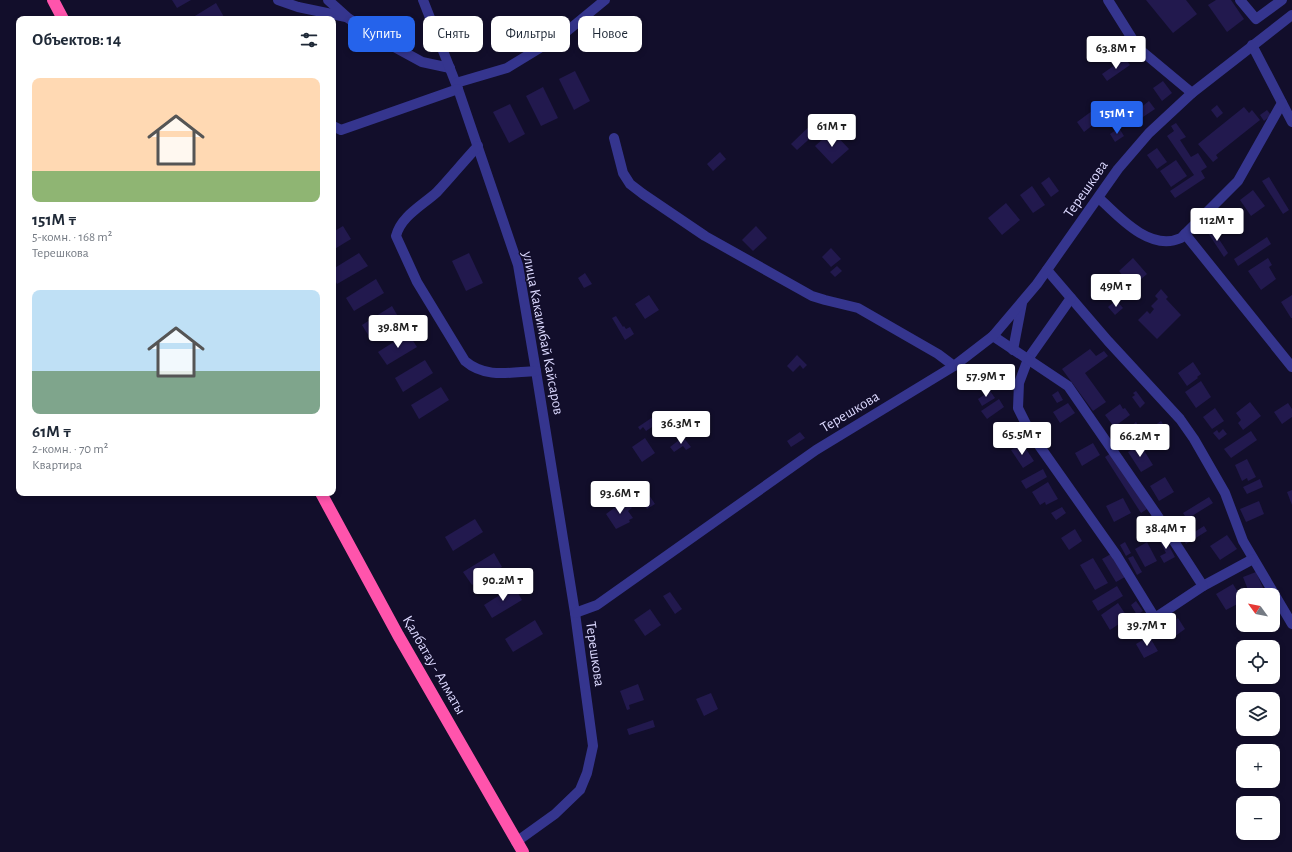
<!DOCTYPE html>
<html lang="ru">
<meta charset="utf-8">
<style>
body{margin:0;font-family:"Alegreya Sans",sans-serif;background:#f6f6f7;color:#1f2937;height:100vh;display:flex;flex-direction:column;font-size:15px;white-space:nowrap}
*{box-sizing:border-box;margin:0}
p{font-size:13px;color:#747a83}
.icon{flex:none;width:22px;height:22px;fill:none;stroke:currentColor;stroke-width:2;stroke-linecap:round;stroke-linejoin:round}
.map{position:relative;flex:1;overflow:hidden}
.drawer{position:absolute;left:16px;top:16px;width:320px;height:480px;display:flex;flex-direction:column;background:#fff;border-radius:8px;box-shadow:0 2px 6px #0003}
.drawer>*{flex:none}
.guide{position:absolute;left:348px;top:16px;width:380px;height:36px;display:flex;gap:8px}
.needle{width:26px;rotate:303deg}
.tools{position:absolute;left:1236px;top:588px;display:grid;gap:8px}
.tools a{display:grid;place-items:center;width:44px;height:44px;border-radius:8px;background:#fff;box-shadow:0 2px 6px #0003;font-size:20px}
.price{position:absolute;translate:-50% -34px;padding:0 9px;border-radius:4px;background:#fff;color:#222;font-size:13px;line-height:26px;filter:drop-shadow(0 1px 2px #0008)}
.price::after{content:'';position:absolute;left:50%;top:24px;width:12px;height:9px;margin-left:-6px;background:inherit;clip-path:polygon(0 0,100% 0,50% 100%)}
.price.on{background:#2563eb;color:#fff}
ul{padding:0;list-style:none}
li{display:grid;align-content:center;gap:8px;height:212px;padding:0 16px}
li span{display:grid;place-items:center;height:124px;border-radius:8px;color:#555}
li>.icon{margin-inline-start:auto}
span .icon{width:72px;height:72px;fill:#fffc;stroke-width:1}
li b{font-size:17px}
h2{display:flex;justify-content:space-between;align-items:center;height:48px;padding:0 16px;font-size:17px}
.chip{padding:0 14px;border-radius:8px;background:#fff;box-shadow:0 2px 6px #0003;font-size:14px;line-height:36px}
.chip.on{background:#2563eb;color:#fff}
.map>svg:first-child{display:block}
</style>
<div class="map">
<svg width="1292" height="852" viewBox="0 0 1292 852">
<rect width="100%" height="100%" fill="#120e2b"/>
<g fill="#22194e">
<polygon points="172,0 191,0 177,8"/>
<polygon points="1146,0 1186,0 1197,14 1173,33"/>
<polygon points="1216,0 1231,0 1244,19 1227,32 1208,5"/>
<polygon points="216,3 224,17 220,19 190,19"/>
<polygon points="1125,58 1130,65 1107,81 1102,74"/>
<polygon points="575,71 590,101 574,110 559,79"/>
<polygon points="1163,81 1172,93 1162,101 1153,88"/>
<polygon points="543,87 558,118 541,126 526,96"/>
<polygon points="1149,101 1155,109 1140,119 1135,112"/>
<polygon points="510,104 525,134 509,143 493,112"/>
<polygon points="1217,105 1223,113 1217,118 1211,110"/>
<polygon points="1244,107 1249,113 1252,110 1260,120 1216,155 1218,158 1213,162 1198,144"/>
<polygon points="1096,108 1103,117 1084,132 1077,122"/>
<polygon points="1267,110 1271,115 1264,121 1260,115"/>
<polygon points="818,118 825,125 797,150 791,144"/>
<polygon points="1176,123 1186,137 1180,140 1191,157 1198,153 1207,167 1201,171 1205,178 1175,198 1170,191 1194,175 1167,136 1174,131 1171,126"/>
<polygon points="1119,128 1124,136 1115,142 1110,134"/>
<polygon points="832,131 849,149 832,164 815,146"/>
<polygon points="1157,148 1167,162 1157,169 1147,155"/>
<polygon points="720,152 726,159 713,171 707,164"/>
<polygon points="1176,160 1187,176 1171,187 1160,171"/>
<polygon points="1049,177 1059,191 1051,197 1041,183"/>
<polygon points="1269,177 1289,210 1283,214 1262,181"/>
<polygon points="1032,186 1045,205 1033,213 1020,195"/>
<polygon points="1253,190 1265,206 1251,216 1240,200"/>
<polygon points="1006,203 1020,220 1002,235 988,218"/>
<polygon points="343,226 351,239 333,250 333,232"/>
<polygon points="756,226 767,238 753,251 742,240"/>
<polygon points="1211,227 1228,253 1224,257 1206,230"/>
<polygon points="1267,237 1271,244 1238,266 1234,259"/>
<polygon points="831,248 841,259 831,267 822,257"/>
<polygon points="359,253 368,266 337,284 333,277 333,269"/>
<polygon points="469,253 483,283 466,291 452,261"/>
<polygon points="1133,258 1147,274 1132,287 1119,271"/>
<polygon points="1268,258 1272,265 1269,267 1276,279 1261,290 1248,271"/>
<polygon points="837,266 842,271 835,277 830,272"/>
<polygon points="585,273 592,284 584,288 578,278"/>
<polygon points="376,279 384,293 354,311 346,298"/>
<polygon points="1161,289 1168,297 1166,299 1181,315 1157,339 1138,320 1147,311 1150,314 1154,309 1151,306 1158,299 1155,296"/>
<polygon points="649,295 659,310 645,319 635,304"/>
<polygon points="1292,295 1292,318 1291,318 1281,302"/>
<polygon points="1116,300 1123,308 1115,315 1108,307"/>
<polygon points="392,306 400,320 370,338 362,325"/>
<polygon points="616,316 623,327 624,326 626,329 630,327 634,334 625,340 612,318"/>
<polygon points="408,333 417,347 387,365 378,352"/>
<polygon points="1090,349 1096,356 1104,351 1108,356 1085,373 1106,402 1093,411 1062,369"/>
<polygon points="797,355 807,365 803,369 800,365 793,372 787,366"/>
<polygon points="425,360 433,373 403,392 395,378"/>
<polygon points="1193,362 1201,374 1197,377 1198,378 1187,386 1178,373"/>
<polygon points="1201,381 1211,397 1196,408 1185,392"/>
<polygon points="441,387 449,400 419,419 411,405"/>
<polygon points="990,391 995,398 982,406 978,399"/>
<polygon points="1058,391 1063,400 1057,403 1052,395"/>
<polygon points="1136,391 1145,403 1140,408 1132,397 1135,395 1133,393"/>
<polygon points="999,399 1004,407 987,419 981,411"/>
<polygon points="1250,402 1261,416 1243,430 1238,423 1241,420 1236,413"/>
<polygon points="1068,403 1075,413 1060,423 1053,412"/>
<polygon points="1288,403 1292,409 1292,417 1282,424 1274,412"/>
<polygon points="1120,404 1123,409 1125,408 1130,415 1114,427 1105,415"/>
<polygon points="1215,408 1224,421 1212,429 1203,417"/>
<polygon points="662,411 667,417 646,431 643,427 640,430 638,427"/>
<polygon points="1161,421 1167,430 1144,446 1138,437"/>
<polygon points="1136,422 1142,431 1136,436 1130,427"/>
<polygon points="1010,423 1019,437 1003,448 993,434"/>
<polygon points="1223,429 1227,434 1219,440 1213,433 1217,430 1219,433"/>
<polygon points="1251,431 1257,440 1231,458 1224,449"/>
<polygon points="800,432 805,438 791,447 787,441"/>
<polygon points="683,437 691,447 686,450 683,446 674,452 670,447"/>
<polygon points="645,438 655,453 642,462 632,447"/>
<polygon points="1022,443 1034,461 1023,468 1011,450"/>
<polygon points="1093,443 1100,455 1082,466 1075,453"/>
<polygon points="1140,444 1153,465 1141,472 1128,452"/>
<polygon points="1111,453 1147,509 1141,513 1105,457"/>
<polygon points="1247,459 1256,477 1248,481 1247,478 1242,481 1235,465"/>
<polygon points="1043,469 1047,477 1026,489 1021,481"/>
<polygon points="1165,477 1174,492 1159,501 1150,486"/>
<polygon points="1260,479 1263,487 1247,494 1243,487"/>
<polygon points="1048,482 1058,499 1046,505 1045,502 1040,505 1032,492"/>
<polygon points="1292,490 1292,505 1287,492"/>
<polygon points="647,492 655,504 647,509 639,497"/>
<polygon points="1209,497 1213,503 1187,519 1183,513"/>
<polygon points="1123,498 1131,513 1114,522 1106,506"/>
<polygon points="626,499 632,508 628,511 633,518 629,520 630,522 616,529 606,514"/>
<polygon points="1259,501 1264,514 1246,522 1240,509"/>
<polygon points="1062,507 1066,513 1056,520 1051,513"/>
<polygon points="475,519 483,532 453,551 445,537"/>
<polygon points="1186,521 1193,533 1204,526 1207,531 1186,544 1176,527"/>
<polygon points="1075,529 1082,541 1069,550 1061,538"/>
<polygon points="1163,535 1175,557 1164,563 1160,556 1166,553 1158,538"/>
<polygon points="1227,535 1237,549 1220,560 1210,546"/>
<polygon points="1125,542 1131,553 1126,556 1120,545"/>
<polygon points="1147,542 1157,561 1145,567 1135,549"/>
<polygon points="494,553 502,567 472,585 463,572"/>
<polygon points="1111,554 1125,577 1116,582 1102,559"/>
<polygon points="1133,556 1142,572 1137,575 1128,558"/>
<polygon points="1093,558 1108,583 1095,590 1080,565"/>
<polygon points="1256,572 1264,590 1254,595 1250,595 1243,577"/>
<polygon points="1233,584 1243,601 1226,610 1216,594"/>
<polygon points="514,586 522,600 492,618 484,605"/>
<polygon points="1117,586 1123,596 1098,611 1092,601"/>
<polygon points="670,592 682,609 675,614 663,596"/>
<polygon points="1136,601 1143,611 1137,615 1131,605"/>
<polygon points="1118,603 1128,618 1110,630 1101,615"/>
<polygon points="650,609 661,625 645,636 634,620"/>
<polygon points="1178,618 1185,629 1174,637 1167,626"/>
<polygon points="535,620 543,634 513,652 505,639"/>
<polygon points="1149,636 1158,651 1144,658 1136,644"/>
<polygon points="638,684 644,700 629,705 630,709 627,710 620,691"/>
<polygon points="711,693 718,709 704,716 696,699"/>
<polygon points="653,720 655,727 629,735 627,729"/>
</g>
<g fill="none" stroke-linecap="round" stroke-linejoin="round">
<g stroke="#35358e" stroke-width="10">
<polyline points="278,0 298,7 346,17"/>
<polyline points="328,0 348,18 378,38 422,62 450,68"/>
<polyline points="423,0 458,89 518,265 536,371 575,613 593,746 587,773 580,790 555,814 516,842"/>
<polyline points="1108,0 1138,48 1192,93"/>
<polyline points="1240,0 1256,19 1282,0"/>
<polyline points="1252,45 1292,122"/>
<polyline points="456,83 507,68 566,32 605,0"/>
<polyline points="333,126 341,130 458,89"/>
<polyline points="614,138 623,173 630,184 643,194 705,236 812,296 825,300 858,308 938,354 954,366"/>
<path d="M478 146C464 161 451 177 437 192 423 205 401 216 396 236L417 282 465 361C486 379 511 372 536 371"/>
<path d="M1099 198C1119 217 1150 252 1181 238L1238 181 1282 103"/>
<polyline points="1185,234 1292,367"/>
<polyline points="1047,270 1108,341 1180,419 1194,439 1225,493 1243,541 1292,624"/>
<polyline points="1071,298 1028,359 1019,383 1018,408 1031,434 1117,556 1155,618 1203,586 1253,559"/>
<polyline points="993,336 1068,386 1155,512 1203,586"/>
<polyline points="1013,350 1022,303"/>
<polyline points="575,613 597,605 816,450 954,366 993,336 1037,284 1118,169 1149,133 1192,93 1292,15"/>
</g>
<g stroke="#ff54ac" stroke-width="12">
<polyline points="53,0 63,19"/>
<polyline points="321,493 398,635 523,852"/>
</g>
</g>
<g text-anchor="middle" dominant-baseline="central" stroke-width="3" stroke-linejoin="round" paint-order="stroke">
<g font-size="15" fill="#dcd9ff" stroke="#120e2b">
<text transform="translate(1086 189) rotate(-55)">Терешкова</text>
<text transform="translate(543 333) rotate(79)">улица Какаимбай Кайсаров</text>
<text transform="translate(850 412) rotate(-31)">Терешкова</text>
<text transform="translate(595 654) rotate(82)">Терешкова</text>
<text transform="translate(434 665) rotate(60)">Қалбатау - Алматы</text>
</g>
</g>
</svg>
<div class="tools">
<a><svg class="needle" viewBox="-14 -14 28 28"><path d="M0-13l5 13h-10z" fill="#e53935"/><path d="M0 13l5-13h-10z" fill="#747a83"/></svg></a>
<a><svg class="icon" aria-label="locate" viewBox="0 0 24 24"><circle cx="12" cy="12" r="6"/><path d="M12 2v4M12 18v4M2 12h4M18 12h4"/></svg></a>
<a><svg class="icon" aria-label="layers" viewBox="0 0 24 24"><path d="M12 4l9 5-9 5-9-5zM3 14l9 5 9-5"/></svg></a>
<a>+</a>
<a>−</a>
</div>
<b class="price" style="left:1116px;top:70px">63.8M ₸</b>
<b class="price on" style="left:1117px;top:135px">151M ₸</b>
<b class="price" style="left:832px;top:148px">61M ₸</b>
<b class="price" style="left:1217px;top:242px">112M ₸</b>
<b class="price" style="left:1116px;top:308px">49M ₸</b>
<b class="price" style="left:398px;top:349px">39.8M ₸</b>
<b class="price" style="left:986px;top:398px">57.9M ₸</b>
<b class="price" style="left:681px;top:445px">36.3M ₸</b>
<b class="price" style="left:1022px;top:456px">65.5M ₸</b>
<b class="price" style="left:1140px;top:458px">66.2M ₸</b>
<b class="price" style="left:620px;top:515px">93.6M ₸</b>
<b class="price" style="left:1166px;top:550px">38.4M ₸</b>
<b class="price" style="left:503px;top:602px">90.2M ₸</b>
<b class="price" style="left:1147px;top:647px">39.7M ₸</b>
<div class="guide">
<a class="chip on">Купить</a>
<a class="chip">Снять</a>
<a class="chip">Фильтры</a>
<a class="chip">Новое</a>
</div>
<section class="drawer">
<h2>Объектов: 14<svg class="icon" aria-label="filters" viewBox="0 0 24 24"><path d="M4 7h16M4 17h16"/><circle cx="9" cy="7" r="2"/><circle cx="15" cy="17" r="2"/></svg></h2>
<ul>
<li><span style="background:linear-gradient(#ffd9b3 75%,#8fb573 0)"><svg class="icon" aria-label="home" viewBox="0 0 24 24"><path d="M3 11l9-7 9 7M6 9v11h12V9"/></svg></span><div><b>151M ₸</b><p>5-комн. · 168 m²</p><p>Терешкова</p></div></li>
<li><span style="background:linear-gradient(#bfe0f5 65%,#7fa58c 0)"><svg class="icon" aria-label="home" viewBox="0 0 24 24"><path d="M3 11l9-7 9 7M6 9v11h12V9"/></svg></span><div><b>61M ₸</b><p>2-комн. · 70 m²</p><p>Квартира</p></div></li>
</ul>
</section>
</div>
